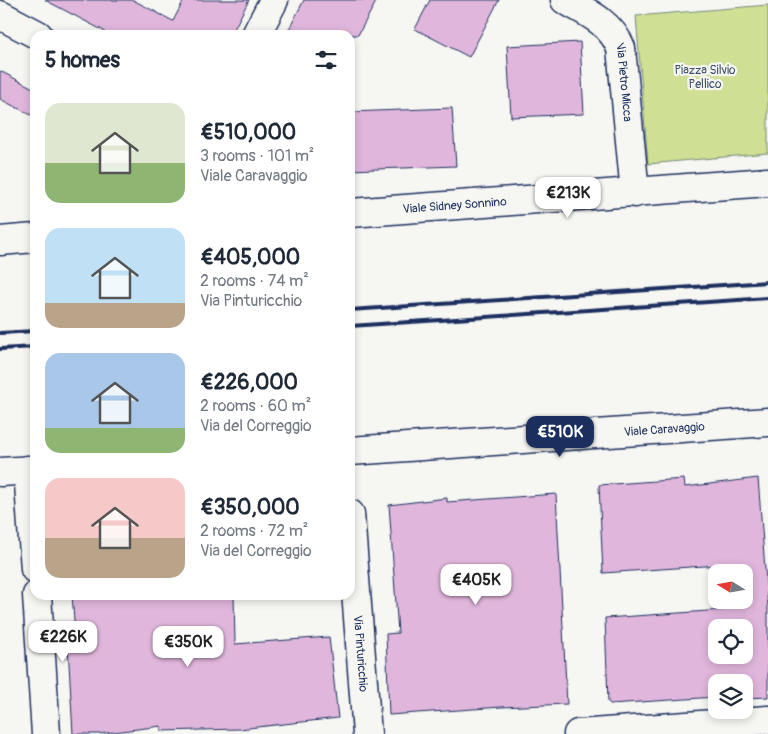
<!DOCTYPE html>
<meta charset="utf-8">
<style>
body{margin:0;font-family:Pangolin,sans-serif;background:#f2f2f3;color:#1f2937;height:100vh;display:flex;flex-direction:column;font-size:19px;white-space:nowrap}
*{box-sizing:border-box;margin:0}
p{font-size:16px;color:#747a83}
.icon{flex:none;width:28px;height:28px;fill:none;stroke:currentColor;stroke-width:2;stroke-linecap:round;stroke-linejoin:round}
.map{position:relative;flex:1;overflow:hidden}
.sheet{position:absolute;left:30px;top:30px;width:325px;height:570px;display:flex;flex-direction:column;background:#fff;border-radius:15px;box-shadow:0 2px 8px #0003}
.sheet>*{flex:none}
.needle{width:32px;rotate:281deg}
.controls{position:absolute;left:708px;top:564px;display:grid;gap:10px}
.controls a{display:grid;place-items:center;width:45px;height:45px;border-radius:10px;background:#fff;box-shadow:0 2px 8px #0003;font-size:25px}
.price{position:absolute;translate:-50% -42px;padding:0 11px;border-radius:10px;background:#fff;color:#222;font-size:16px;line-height:32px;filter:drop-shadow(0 1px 2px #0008)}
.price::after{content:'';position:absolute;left:50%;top:30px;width:15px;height:11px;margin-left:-8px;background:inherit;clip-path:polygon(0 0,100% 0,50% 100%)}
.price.active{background:#1b2f5e;color:#fff}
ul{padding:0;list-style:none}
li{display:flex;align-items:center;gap:15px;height:125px;padding:0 15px}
li span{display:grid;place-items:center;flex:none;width:140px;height:100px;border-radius:15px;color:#555}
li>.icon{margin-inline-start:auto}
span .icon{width:60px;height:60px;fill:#fffc;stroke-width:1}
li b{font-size:21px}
h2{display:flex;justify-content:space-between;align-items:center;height:60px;padding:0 15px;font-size:21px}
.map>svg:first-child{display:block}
</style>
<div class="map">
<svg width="768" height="734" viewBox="0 0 768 734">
<rect width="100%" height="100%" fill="#f6f6f2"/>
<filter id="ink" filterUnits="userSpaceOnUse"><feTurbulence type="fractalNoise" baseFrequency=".02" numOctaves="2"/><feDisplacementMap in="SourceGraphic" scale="10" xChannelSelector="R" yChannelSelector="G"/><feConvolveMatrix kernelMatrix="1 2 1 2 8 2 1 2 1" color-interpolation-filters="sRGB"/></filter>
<g filter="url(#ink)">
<polygon fill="#cfe094" stroke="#758879" points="768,5 768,153 648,164 636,16"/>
<g fill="#e0b6dc" stroke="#1b2f5e" fill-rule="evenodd">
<polygon points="45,0 133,0 173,21 184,0 249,0 231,35 104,35 104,31"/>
<polygon points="304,0 377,0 358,35 286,35"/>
<polygon points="430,0 499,0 469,57 415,29"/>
<polygon points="580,42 584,114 511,117 507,46"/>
<polygon points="0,71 35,89 35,117 0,99"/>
<polygon points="452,108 456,166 350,170 350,112"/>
<path d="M758 478 768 608V697L744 698V682H716V697L610 704 608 702 605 618 723 610 722 600H744V572H720L719 565 603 573 599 485 684 479 685 487ZM716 628H744V655H716Z"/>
<polygon points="556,494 567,704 501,707 389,715 386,634 398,633 389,505 447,498 447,502"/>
<polygon points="72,595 234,595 235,644 329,637 338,718 239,729 161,731 161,726 98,734 73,734 68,646 76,646"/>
</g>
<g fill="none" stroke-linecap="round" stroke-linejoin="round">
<g stroke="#1b2f5e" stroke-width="31">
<g id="minor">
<path id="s1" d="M565 0C587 12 611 23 621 48L635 193"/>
<polyline points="0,15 38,35"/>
<polyline points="256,35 274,0"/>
<polyline points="28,470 35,569"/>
<path id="s2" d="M350 514 367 734"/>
<polyline points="37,595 46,734"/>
<polyline points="578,734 768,720"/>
</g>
</g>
<g stroke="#1b2f5e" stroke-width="31">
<g id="tertiary">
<path id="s3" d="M350 213 768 182"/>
<polyline points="0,241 35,238"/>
<path id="s4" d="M350 451 768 422"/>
<polyline points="0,472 35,470"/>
</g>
</g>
<use href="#minor" stroke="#f6f6f2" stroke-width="28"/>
<use href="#tertiary" stroke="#f6f6f2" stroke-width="28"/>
<g stroke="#1b2f5e" stroke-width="4">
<polyline points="350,310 768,282"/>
<polyline points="350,326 768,298"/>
<polyline points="0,333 35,331"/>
<polyline points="0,349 35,347"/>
</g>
</g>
</g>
<g text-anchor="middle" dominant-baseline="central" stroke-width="4.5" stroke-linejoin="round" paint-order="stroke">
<g font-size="12" fill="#3f5269" stroke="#f6f6f2">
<text x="705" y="70">Piazza Silvio<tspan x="705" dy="14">Pellico</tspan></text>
</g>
<g font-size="12" fill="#1b2f5e" stroke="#f6f6f2">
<text stroke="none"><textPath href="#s1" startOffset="110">Via Pietro Micca</textPath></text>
<text stroke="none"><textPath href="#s3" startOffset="105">Viale Sidney Sonnino</textPath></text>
<text stroke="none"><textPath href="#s4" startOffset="315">Viale Caravaggio</textPath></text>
<text stroke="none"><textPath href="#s2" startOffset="140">Via Pinturicchio</textPath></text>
</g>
</g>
</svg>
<div class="controls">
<a><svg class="needle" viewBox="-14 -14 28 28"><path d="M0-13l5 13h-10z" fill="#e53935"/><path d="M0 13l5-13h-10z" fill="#747a83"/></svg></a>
<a><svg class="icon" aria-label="locate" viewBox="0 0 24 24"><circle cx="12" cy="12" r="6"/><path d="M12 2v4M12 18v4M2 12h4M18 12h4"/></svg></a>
<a><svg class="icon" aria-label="layers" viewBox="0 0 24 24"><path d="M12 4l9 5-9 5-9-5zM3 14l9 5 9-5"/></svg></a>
</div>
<b class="price" style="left:568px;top:219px">€213K</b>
<b class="price active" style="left:560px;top:458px">€510K</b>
<b class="price" style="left:476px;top:606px">€405K</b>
<b class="price" style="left:63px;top:663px">€226K</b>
<b class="price" style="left:188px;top:668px">€350K</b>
<section class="sheet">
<h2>5 homes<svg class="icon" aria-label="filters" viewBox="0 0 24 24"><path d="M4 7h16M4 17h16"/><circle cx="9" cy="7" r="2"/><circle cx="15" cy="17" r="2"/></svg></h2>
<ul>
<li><span style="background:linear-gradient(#dfe7d0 60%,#8fb573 0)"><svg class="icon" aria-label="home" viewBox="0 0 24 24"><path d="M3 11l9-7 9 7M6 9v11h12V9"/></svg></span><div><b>€510,000</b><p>3 rooms · 101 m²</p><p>Viale Caravaggio</p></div></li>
<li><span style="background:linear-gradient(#bfe0f5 75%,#b9a48a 0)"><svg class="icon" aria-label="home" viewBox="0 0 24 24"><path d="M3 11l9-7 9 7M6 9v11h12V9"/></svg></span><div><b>€405,000</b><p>2 rooms · 74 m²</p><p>Via Pinturicchio</p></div></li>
<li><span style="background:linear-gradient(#a9c7e8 75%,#8fb573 0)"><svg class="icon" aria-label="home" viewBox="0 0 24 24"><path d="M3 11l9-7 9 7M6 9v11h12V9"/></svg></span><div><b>€226,000</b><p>2 rooms · 60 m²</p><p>Via del Correggio</p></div></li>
<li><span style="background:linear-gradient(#f6c9c9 60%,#b9a48a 0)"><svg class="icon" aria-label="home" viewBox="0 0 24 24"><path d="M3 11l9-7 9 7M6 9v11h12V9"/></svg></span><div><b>€350,000</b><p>2 rooms · 72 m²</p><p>Via del Correggio</p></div></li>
</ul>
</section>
</div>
